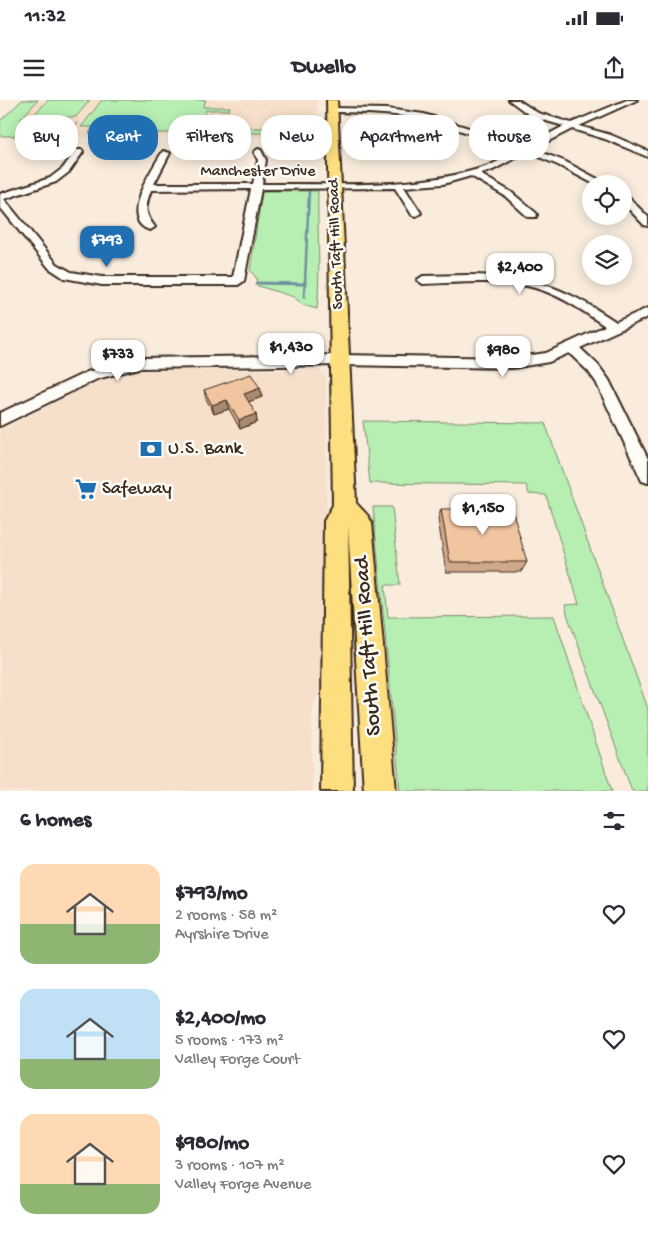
<!DOCTYPE html>
<meta charset="utf-8">
<style>
body{margin:0;font-family:"Gochi Hand",sans-serif;background:#f7f7f7;color:#2b2b33;height:100vh;display:flex;flex-direction:column;font-size:19px;white-space:nowrap}
*{box-sizing:border-box;margin:0}
p{font-size:16px;color:#7c7c81}
.icon{flex:none;width:28px;height:28px;fill:none;stroke:currentColor;stroke-width:2;stroke-linecap:round;stroke-linejoin:round}
.map{position:relative;height:691px;overflow:hidden}
.drawer{display:flex;flex-direction:column;background:#fff;flex:1}
.drawer>*{flex:none}
.guide{position:absolute;left:15px;top:15px;width:619px;height:45px;display:flex;gap:10px}
.tools{position:absolute;left:582px;top:75px;display:grid;gap:10px}
.tools a{display:grid;place-items:center;width:50px;height:50px;border-radius:50%;background:#fff;box-shadow:0 2px 12px #0003;font-size:25px}
.price{position:absolute;translate:-50% -42px;padding:0 11px;border-radius:10px;background:#fff;color:#222;font-size:16px;line-height:32px;filter:drop-shadow(0 1px 2px #0008)}
.price::after{content:'';position:absolute;left:50%;top:30px;width:15px;height:11px;margin-left:-8px;background:inherit;clip-path:polygon(0 0,100% 0,50% 100%)}
.price.selected{background:#1f6fb2;color:#fff}
ul{padding:0;list-style:none}
li{display:flex;align-items:center;gap:15px;height:125px;padding:0 20px}
li span{display:grid;place-items:center;flex:none;width:140px;height:100px;border-radius:15px;color:#555}
li>.icon{margin-inline-start:auto}
span .icon{width:60px;height:60px;fill:#fffc;stroke-width:1}
li b{font-size:21px}
h2{display:flex;justify-content:space-between;align-items:center;height:60px;padding:0 20px;font-size:21px}
.pill{padding:0 18px;border-radius:20px;background:#fff;box-shadow:0 2px 12px #0003;font-size:18px;line-height:45px}
.pill.selected{background:#1f6fb2;color:#fff}
.status{display:flex;justify-content:space-between;align-items:center;height:35px;padding:0 25px;background:#fff;direction:ltr}
.status svg{height:14px;fill:currentColor}
header{display:flex;justify-content:space-between;align-items:center;height:65px;padding:0 20px;background:#fff;font-size:22px;font-weight:700}
.map>svg:first-child{display:block}
</style>
<div class="status"><b>11:32</b><svg viewBox="0 0 49 12"><path d="M0 12V9h3v3zM5 12V6h3v6zM10 12V3h3v9zM15 12V0h3v12zM26 1h20v11H26zM47 4h2v5h-2z"/></svg></div>
<header><svg class="icon" aria-label="menu" viewBox="0 0 24 24"><path d="M4 6h16M4 12h16M4 18h16"/></svg>Dwello<svg class="icon" aria-label="share" viewBox="0 0 24 24"><path d="M12 15V3M7 8l5-5 5 5M5 13v7h14v-7"/></svg></header>
<div class="map">
<svg width="648" height="691" viewBox="0 0 648 691">
<rect width="100%" height="100%" fill="#f9ecdd"/>
<filter id="ink" filterUnits="userSpaceOnUse"><feTurbulence type="fractalNoise" baseFrequency=".02" numOctaves="2"/><feDisplacementMap in="SourceGraphic" scale="10" xChannelSelector="R" yChannelSelector="G"/><feConvolveMatrix kernelMatrix="1 2 1 2 8 2 1 2 1" color-interpolation-filters="sRGB"/></filter>
<g filter="url(#ink)">
<g fill="#f7e0cb">
<polygon points="22,0 317,0 318,37 0,37 0,21"/>
<polygon points="161,270 320,270 326,277 327,447 323,559 321,583 312,613 312,691 0,691 0,329 31,315 77,290 105,279 133,272"/>
</g>
<g fill="#b7efb3" stroke="#798c68">
<path d="M22 0H38L20 20C30 35 64 28 78 23L67 36H0V21Z"/>
<polygon points="48,0 90,0 76,17 32,17"/>
<path d="M102 0H206L203 7H230L229 10H206L203 19H225L223 28H286C294 36 304 30 314 29V33H89L93 27H81Z"/>
<path d="M267 91H318C317 130 321 169 317 209L303 205 294 197 255 185 257 179 250 170 262 93Z"/>
<polygon points="363,321 545,323 648,609 648,691 632,691 568,517 565,505 579,504 546,395 529,394 526,385 370,383"/>
<polygon points="373,407 392,407 400,485 385,485 388,517 554,516 612,691 400,691"/>
</g>
<g fill="none" stroke-linecap="round" stroke-linejoin="round">
<polyline stroke="#7191a0" stroke-width="2.5" points="305,182 309,91"/>
<g stroke="#7191a0" stroke-width="3">
<polyline points="257,183 305,184 304,197"/>
<polyline points="305,184 305,181"/>
</g>
<g stroke="#3b2a1e" stroke-width="4">
<g id="minor">
<path d="M509 0H518L538 13 571 23 627 0H637L579 26 611 35 648 51V57L605 39 572 29 533 49 564 61 607 84H594L558 65 527 52 493 70 480 74 511 92 536 113 537 115 536 117H528L505 96 471 76 443 84 404 87 421 113 416 116 412 115 395 88 261 89 244 181 238 185H102L64 178 49 168 0 107V94L50 78 63 68 76 50H82L83 52 69 72 56 82 4 99 57 164 71 172 102 177H233L251 89 151 90C145 107 144 113 155 127L150 130C117 121 153 67 163 51L170 53 154 84H253L258 60 254 52 258 49 261 50 266 60 262 84C336 83 414 90 485 67 497 63 508 55 519 50L453 28 429 40 393 48 389 45 390 43 423 36 445 26C408 13 372 13 333 12L329 10 333 8 387 9 424 14 526 46 564 26 532 17Z"/>
<polygon points="624,96 628,97 648,117 648,126 644,125 624,104"/>
<path d="M467 175C530 175 563 186 616 222L648 208V217L580 248 598 265 609 280 648 359V383L642 381 596 282 588 271 569 253 549 262 512 268 341 265 139 268 97 279 0 326V313L87 272 139 258 341 255 512 258 546 253 605 226C582 210 556 192 527 186 493 179 457 183 423 184L417 180 423 176Z"/>
</g>
</g>
<g stroke="#3b2a1e" stroke-width="4">
<polygon id="major" points="327,0 337,0 356,403 368,416 372,423 396,691 364,691 348,426 353,691 321,691 324,421 333,405"/>
</g>
<use href="#minor" fill="#fdfcf7" fill-rule="evenodd"/>
<use href="#major" fill="#fddf80" fill-rule="evenodd"/>
</g>
<g fill="#cfa98a" stroke="#3b2a1e">
<polygon points="260,288 262,297 248,302 256,314 257,322 240,329 229,309 214,314 206,299 204,290"/>
<polygon points="441,409 527,462 521,472 446,472 438,419"/>
</g>
<g fill="#a98a70" stroke="#3b2a1e">
<polygon points="260,288 262,297 245,303 244,294"/>
<polygon points="227,300 229,309 214,314 212,305"/>
<polygon points="256,314 257,322 240,329 239,320"/>
</g>
<g fill="#f1c5a0" stroke="#3b2a1e">
<polygon points="251,274 260,288 244,294 256,314 239,320 227,300 212,305 204,290"/>
<polygon points="441,409 512,409 527,462 450,462"/>
</g>
</g>
<defs>
<g id="bank-bare" transform="scale(1.725)"><path d="M-6-4H6V4H-6ZM0-2.3a2.3 2.3 0 1 0 0 4.6a2.3 2.3 0 1 0 0-4.6Z" fill="#1f6fb2" stroke="#fdfcf7" stroke-width="2.5" paint-order="stroke"/></g>
<g id="supermarket-bare" transform="scale(1.725)"><path d="M-6-5.5h2.5l.6 2H6L4.5 2H-2.5L-4.4-4H-6ZM-1.5 3.2a1.3 1.3 0 1 0 .1 0ZM3 3.2a1.3 1.3 0 1 0 .1 0Z" fill="#1f6fb2" stroke="#fdfcf7" stroke-width="2.5" paint-order="stroke"/></g>
</defs>
<g fill-rule="evenodd">
<use href="#bank-bare" x="151" y="349"/>
<use href="#supermarket-bare" x="86" y="389"/>
</g>
<g text-anchor="middle" dominant-baseline="central" stroke-width="5" stroke-linejoin="round" paint-order="stroke">
<g font-size="16" fill="#3b2a1e" stroke="#fdfcf7">
<text x="258" y="72">Manchester Drive</text>
<text transform="translate(337 144) rotate(-92)">South Taft Hill Road</text>
</g>
<g font-size="19" fill="#3b2a1e" stroke="#fdfcf7" text-anchor="start">
<text x="168" y="349">U.S. Bank</text>
<text x="102" y="389">Safeway</text>
</g>
<g font-size="22" fill="#3b2a1e" stroke="#fdfcf7">
<text transform="translate(369 546) rotate(-94)">South Taft Hill Road</text>
</g>
</g>
</svg>
<div class="tools">
<a><svg class="icon" aria-label="locate" viewBox="0 0 24 24"><circle cx="12" cy="12" r="6"/><path d="M12 2v4M12 18v4M2 12h4M18 12h4"/></svg></a>
<a><svg class="icon" aria-label="layers" viewBox="0 0 24 24"><path d="M12 4l9 5-9 5-9-5zM3 14l9 5 9-5"/></svg></a>
</div>
<b class="price selected" style="left:107px;top:168px">$793</b>
<b class="price" style="left:520px;top:195px">$2,400</b>
<b class="price" style="left:291px;top:275px">$1,430</b>
<b class="price" style="left:503px;top:278px">$980</b>
<b class="price" style="left:118px;top:282px">$733</b>
<b class="price" style="left:483px;top:436px">$1,150</b>
<div class="guide">
<a class="pill">Buy</a>
<a class="pill selected">Rent</a>
<a class="pill">Filters</a>
<a class="pill">New</a>
<a class="pill">Apartment</a>
<a class="pill">House</a>
</div>
</div>
<section class="drawer">
<h2>6 homes<svg class="icon" aria-label="filters" viewBox="0 0 24 24"><path d="M4 7h16M4 17h16"/><circle cx="9" cy="7" r="2"/><circle cx="15" cy="17" r="2"/></svg></h2>
<ul>
<li><span style="background:linear-gradient(#ffd9b3 60%,#8fb573 0)"><svg class="icon" aria-label="home" viewBox="0 0 24 24"><path d="M3 11l9-7 9 7M6 9v11h12V9"/></svg></span><div><b>$793/mo</b><p>2 rooms · 58 m²</p><p>Ayrshire Drive</p></div><svg class="icon" aria-label="heart" viewBox="0 0 24 24"><path d="M12 20l-8-8c-3-5 5-10 8-4 3-6 11-1 8 4z"/></svg></li>
<li><span style="background:linear-gradient(#bfe0f5 70%,#8fb573 0)"><svg class="icon" aria-label="home" viewBox="0 0 24 24"><path d="M3 11l9-7 9 7M6 9v11h12V9"/></svg></span><div><b>$2,400/mo</b><p>5 rooms · 173 m²</p><p>Valley Forge Court</p></div><svg class="icon" aria-label="heart" viewBox="0 0 24 24"><path d="M12 20l-8-8c-3-5 5-10 8-4 3-6 11-1 8 4z"/></svg></li>
<li><span style="background:linear-gradient(#ffd9b3 70%,#8fb573 0)"><svg class="icon" aria-label="home" viewBox="0 0 24 24"><path d="M3 11l9-7 9 7M6 9v11h12V9"/></svg></span><div><b>$980/mo</b><p>3 rooms · 107 m²</p><p>Valley Forge Avenue</p></div><svg class="icon" aria-label="heart" viewBox="0 0 24 24"><path d="M12 20l-8-8c-3-5 5-10 8-4 3-6 11-1 8 4z"/></svg></li>
</ul>
</section>
